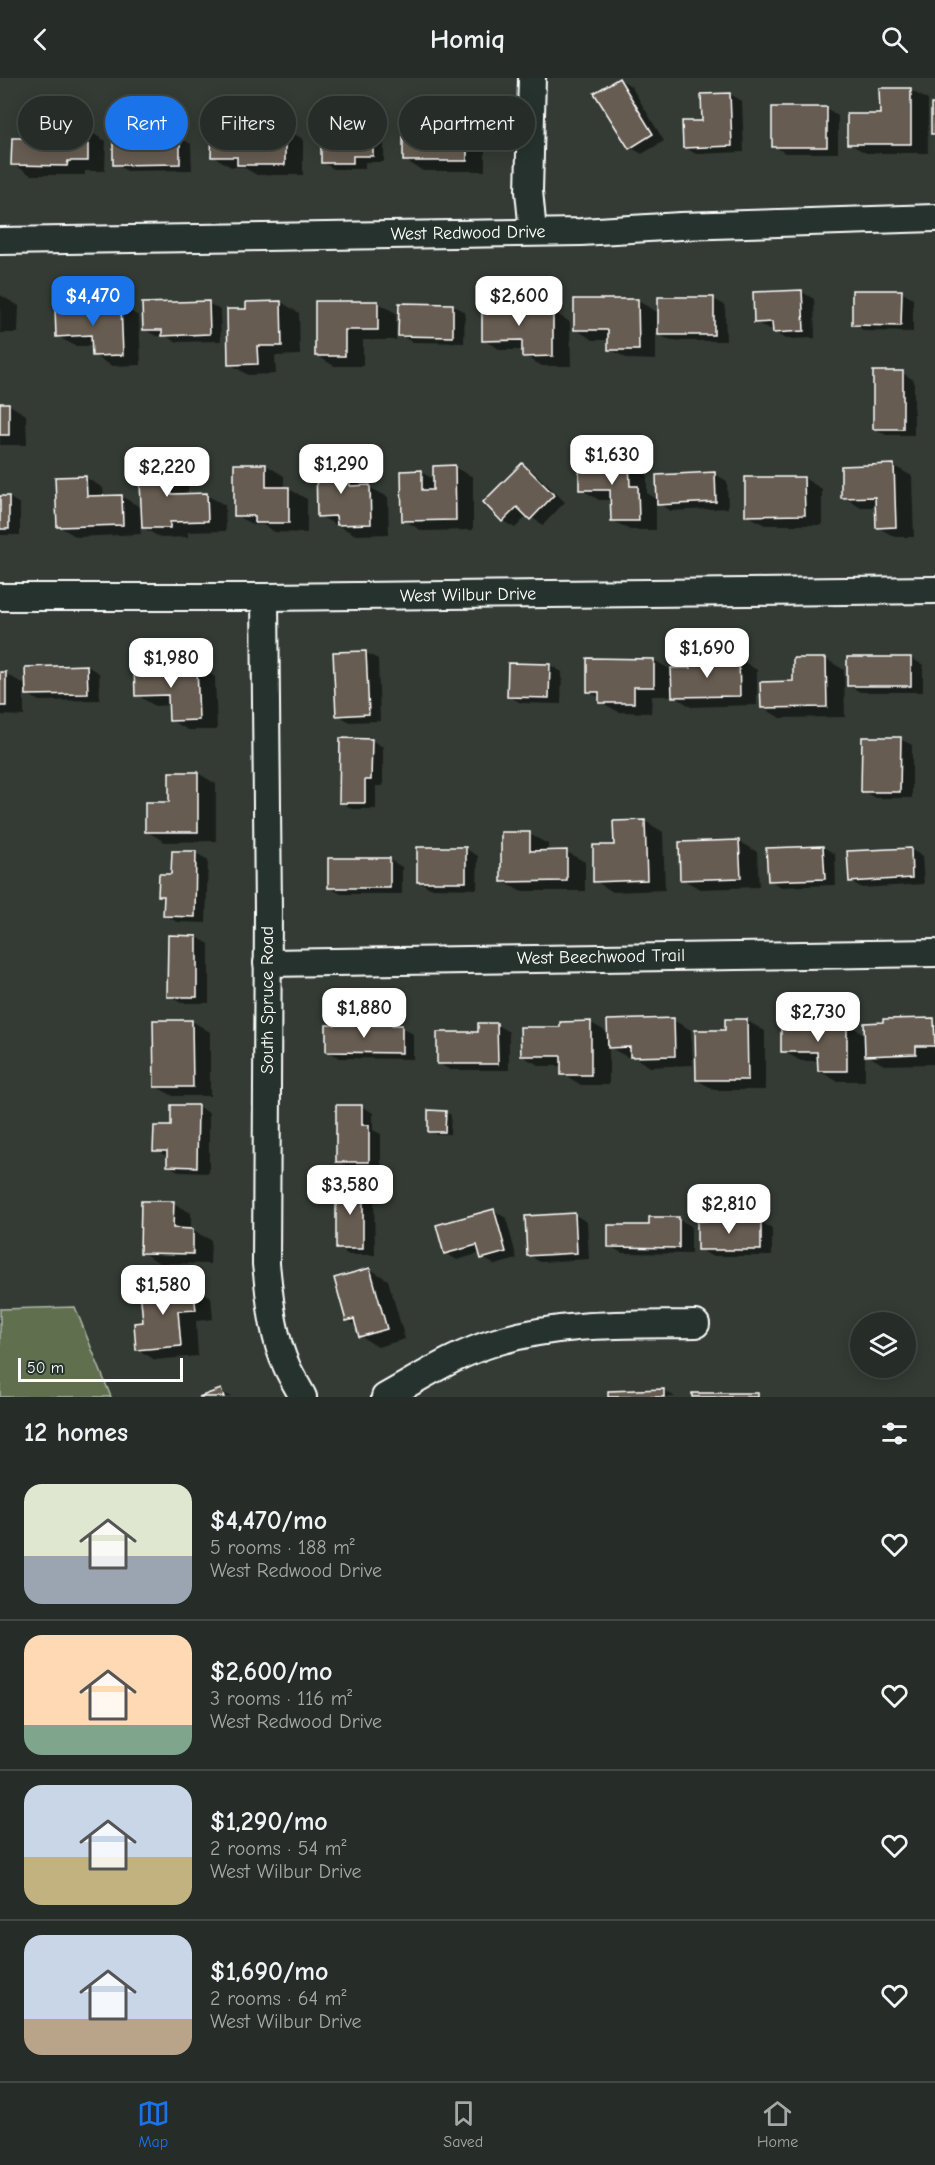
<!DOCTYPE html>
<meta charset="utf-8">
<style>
body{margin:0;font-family:"Comic Neue",sans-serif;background:#323833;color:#f1f3f6;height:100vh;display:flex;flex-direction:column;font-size:22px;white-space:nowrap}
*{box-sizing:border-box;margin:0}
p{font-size:20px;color:#a4a7a7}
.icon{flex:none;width:33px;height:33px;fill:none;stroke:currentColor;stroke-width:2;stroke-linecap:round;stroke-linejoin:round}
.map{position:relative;height:1319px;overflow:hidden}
.panel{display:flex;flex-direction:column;background:#262c27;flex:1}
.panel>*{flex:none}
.banner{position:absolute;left:18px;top:18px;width:600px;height:54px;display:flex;gap:12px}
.buttons{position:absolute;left:850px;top:1234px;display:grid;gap:12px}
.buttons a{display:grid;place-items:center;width:66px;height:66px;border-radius:50%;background:#262c27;box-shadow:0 3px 15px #0003,0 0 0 2px #424844;font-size:30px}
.scale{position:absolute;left:18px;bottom:15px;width:165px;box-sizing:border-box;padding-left:6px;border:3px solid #fff;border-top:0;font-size:16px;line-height:21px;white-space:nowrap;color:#fff;-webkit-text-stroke:4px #26332d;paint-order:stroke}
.price{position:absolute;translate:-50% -51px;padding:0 14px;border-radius:12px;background:#fff;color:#222;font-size:20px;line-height:39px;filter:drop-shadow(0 2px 3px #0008)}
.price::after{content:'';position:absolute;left:50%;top:36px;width:18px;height:14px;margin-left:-9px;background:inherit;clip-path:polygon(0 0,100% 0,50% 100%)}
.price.selected{background:#1a73e8;color:#fff}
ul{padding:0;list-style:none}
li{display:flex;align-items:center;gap:18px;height:150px;padding:0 24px}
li+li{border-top:2px solid #424844}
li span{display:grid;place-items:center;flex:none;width:168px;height:120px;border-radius:18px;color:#555}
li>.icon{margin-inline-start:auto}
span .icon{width:72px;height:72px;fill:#fffc;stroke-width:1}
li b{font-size:26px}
h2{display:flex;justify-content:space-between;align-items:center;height:72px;padding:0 24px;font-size:26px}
.tag{padding:0 21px;border-radius:27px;background:#262c27;box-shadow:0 3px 15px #0003,0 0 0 2px #424844;font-size:21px;line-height:54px}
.tag.selected{background:#1a73e8;color:#fff}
header{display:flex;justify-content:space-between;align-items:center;height:78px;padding:0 24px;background:#262c27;font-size:27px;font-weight:800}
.tab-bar{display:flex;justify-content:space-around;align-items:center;height:84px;border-top:2px solid #424844;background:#262c27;font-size:16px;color:#a4a7a7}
.tab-bar a{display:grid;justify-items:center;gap:3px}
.tab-bar .selected{color:#1a73e8}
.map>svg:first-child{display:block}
</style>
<header><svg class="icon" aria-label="back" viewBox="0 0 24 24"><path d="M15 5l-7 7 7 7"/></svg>Homiq<svg class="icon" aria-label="search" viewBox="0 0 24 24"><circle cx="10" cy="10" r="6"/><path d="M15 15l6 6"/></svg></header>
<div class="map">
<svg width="935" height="1319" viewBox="0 0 935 1319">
<rect width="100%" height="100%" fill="#333b34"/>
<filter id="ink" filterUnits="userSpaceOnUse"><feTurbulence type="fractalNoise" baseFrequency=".0167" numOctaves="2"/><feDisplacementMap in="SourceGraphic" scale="12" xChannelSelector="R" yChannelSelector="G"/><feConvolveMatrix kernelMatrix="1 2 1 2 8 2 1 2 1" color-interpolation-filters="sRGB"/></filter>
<g filter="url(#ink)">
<polygon fill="#606f50" stroke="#b0b7a8" stroke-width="1.5" points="75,1229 111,1319 0,1319 0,1231"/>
<g fill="#0007">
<polygon points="619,1 631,8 664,63 642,76 630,69"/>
<polygon points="910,12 928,22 928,75 866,75 848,65"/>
<polygon points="730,16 742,23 744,74 696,76 684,69 703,44"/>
<polygon points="466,29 485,40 485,93 423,93 405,82 438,56"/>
<polygon points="826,31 838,38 838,75 785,75 774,68"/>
<polygon points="148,49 160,56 160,60 179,59 191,66 192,92 127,93 115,86 126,59"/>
<polygon points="372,49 384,56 384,84 365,84 365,91 334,91 322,84"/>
<polygon points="285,51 303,61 303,97 257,97 243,89 231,89 213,78"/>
<polygon points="88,53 106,63 105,93 85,93 85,97 31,97 13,86 33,61"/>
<polygon points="802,214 814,221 815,260 786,261 774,254 774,251 768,251 756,244"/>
<polygon points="901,214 913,221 913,254 865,253 853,246"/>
<polygon points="0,217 19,228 18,255 0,255"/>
<polygon points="713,221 725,227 726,263 671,263 656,255 656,282 628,281 610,271 610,262 593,262 575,251 575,223 638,223 659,235"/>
<polygon points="508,222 526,232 552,233 570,244 571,288 542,288 524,278 524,272 501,272 483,262"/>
<polygon points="281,224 299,235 300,277 275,278 276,296 248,297 230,286 248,232"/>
<polygon points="316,224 378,225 396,235 396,262 363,262 363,288 334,288 316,277"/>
<polygon points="208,225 220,232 221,263 176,264 166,258 156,258 144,251"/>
<polygon points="453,227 465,234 464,265 412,264 400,257"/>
<polygon points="121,228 139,238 141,287 112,288 93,277 93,268 75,268 57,258"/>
<polygon points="902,295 914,302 914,357 886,357 874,350"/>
<polygon points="0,326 8,326 26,337 27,367 0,367"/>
<polygon points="170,381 188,392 188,417 206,417 225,427 226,453 188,454 188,459 161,460 140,448 141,456 77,459 58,448 85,399 103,410 104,419 121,418 142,430"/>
<polygon points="629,382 647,393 647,415 658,422 715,396 727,403 728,430 671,433 656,424 656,452 630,452 612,442 612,422 599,422 581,411"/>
<polygon points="349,385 367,395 367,408 388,419 389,456 356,457 319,438"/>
<polygon points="266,387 284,398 284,411 289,411 307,421 307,455 275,454 263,447 253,447 235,437"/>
<polygon points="522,387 534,394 565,424 543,447 528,437 515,450 503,443"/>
<polygon points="894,388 912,398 914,459 895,459 877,449 877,429 861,429 843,419"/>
<polygon points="454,389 473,399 473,452 422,453 404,442 421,394 435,402"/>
<polygon points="804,400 822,411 822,447 765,447 747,437 746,401"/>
<polygon points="0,419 8,419 20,426 20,457 0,457"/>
<polygon points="366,575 378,581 380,643 350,644 338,637"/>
<polygon points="911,580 923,587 923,614 860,614 848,607"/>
<polygon points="589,581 654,582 673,593 692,592 739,581 757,592 757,627 691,629 674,618 652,618 651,635 619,634 600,624 600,620 588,613"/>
<polygon points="826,581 844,592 845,639 780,640 762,629 794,604 794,582"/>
<polygon points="550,587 562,594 561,626 521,625 509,618"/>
<polygon points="87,588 99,595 100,622 39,623 27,616"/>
<polygon points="197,588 215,599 217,652 188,652 170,642 170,627 155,628 137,617"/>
<polygon points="0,595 6,596 24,606 24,638 0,637"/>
<polygon points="900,661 912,667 912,720 875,720 863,713"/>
<polygon points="371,662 383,669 383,708 376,708 376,731 352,731 341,724"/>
<polygon points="198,695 216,706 216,763 165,764 146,753"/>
<polygon points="645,743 663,754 665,812 613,814 595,803 615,768"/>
<polygon points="529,756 548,766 548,774 567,774 585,784 585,813 520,813 502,803"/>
<polygon points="739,763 757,774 759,809 700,811 682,801 680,765"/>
<polygon points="823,769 835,776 836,807 781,809 769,802"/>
<polygon points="466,771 478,778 477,811 430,810 418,803"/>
<polygon points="910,771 922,778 924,806 862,810 850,803"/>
<polygon points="196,775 208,782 206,845 177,844 165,837 165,820 160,817 173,798"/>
<polygon points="390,782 402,789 402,816 341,816 329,809"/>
<polygon points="197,859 209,866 209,925 181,925 169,918"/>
<polygon points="673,942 691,952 693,987 650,989 634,979 627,979 609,969 609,1007 581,1007 563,996 563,988 540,988 522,978 562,951 591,945 609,955"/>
<polygon points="935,942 934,986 884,987 865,976 865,1003 837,1003 819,993 819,983 801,983 783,973 847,946 866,957 885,946"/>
<polygon points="192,943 210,954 210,1018 173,1018 155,1008"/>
<polygon points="747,943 765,953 765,1012 715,1012 697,1002 726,953"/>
<polygon points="497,947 509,954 509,992 450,992 438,985 479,956"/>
<polygon points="401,949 413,956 413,981 340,980 328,974"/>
<polygon points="197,1028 209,1035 209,1095 180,1094 168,1087 168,1079 155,1072 172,1050"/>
<polygon points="361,1028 373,1035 373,1052 381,1056 381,1090 350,1090 338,1083"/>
<polygon points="445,1034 451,1037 450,1056 435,1056 429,1053"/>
<polygon points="363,1107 374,1114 375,1177 349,1177 337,1170"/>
<polygon points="173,1125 191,1135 191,1152 211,1162 210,1186 160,1185 141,1174"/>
<polygon points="494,1133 506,1140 517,1181 495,1187 483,1180 481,1175 457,1182 445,1175"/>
<polygon points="575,1137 587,1144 589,1181 540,1184 529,1177"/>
<polygon points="679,1141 691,1148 691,1176 622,1175 610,1168"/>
<polygon points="760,1144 772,1151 772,1178 711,1178 699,1171"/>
<polygon points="370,1191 388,1202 405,1261 378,1269 360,1258 357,1248 348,1242"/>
<polygon points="193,1208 211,1219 213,1241 196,1243 198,1278 155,1282 137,1271 145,1245"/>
<polygon points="664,1312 675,1319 609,1319"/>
<polygon points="220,1313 231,1319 203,1319"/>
</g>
<g fill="#665c51" stroke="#fff" stroke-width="1.5">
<polygon points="619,0 653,56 629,71 594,15"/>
<polygon points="879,10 911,10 911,66 847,66 847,36 880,36"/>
<polygon points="730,15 732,68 683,70 682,43 702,43 701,16"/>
<rect x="931" y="26" width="4" height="30"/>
<polygon points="437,28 467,28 467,83 403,83 403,54 437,54"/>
<rect x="772" y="29" width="55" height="40"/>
<polygon points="321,47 373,47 373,78 353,78 353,85 321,85"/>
<polygon points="124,48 148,48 148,58 180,58 180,86 113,87 113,58 124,57"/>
<polygon points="212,49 285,49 285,87 237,87 237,79 211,79"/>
<polygon points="31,51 88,51 88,83 68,83 67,88 11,87 12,60 32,60"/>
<polygon points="802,212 804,253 773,255 772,244 754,245 753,214"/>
<polygon points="852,212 902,212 901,248 852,247"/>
<rect x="658" y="219" width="56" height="38"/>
<polygon points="508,220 509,232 553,232 553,278 522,279 522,262 482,263 482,221"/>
<polygon points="574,221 638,221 639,272 608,272 608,252 574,252"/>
<polygon points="209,223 210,256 162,258 162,252 143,252 142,225"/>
<polygon points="281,223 282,268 257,268 258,286 228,287 227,231 246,231 246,224"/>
<polygon points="315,223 378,223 378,252 345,252 345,278 315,278"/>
<polygon points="399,225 453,226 453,259 398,258"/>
<polygon points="121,226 123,277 92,278 91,257 56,259 55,229"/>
<rect x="873" y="293" width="30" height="58"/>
<rect x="0" y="325" width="9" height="32"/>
<polygon points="170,380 171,416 207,415 208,443 170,444 170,450 142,450 139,381"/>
<polygon points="579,381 629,381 630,408 638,408 639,443 611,443 610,412 579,412"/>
<polygon points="349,383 350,408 370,407 371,446 337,447 336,438 317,439 316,384"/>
<polygon points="522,385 554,417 530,442 517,429 502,444 483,424"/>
<polygon points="234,386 266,386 266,409 289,409 289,445 255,445 255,438 234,438"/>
<polygon points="894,386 896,449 876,450 875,419 841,420 841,388"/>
<polygon points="455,387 456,442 402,443 401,393 422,392 422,412 433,412 433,388"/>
<polygon points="715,394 716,424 657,427 656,397"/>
<polygon points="86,398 87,418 122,417 123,447 57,449 55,399"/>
<polygon points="745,399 804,399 805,437 745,438"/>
<rect x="0" y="418" width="9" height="33"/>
<polygon points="366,573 369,636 336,638 333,574"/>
<rect x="847" y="579" width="64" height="29"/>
<polygon points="587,580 654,581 654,609 634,609 634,625 599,625 599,614 587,614"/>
<polygon points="739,580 740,618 672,619 671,590 690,590 690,581"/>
<polygon points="793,580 826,580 827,629 761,630 760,604 793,603"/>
<polygon points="508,585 550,586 549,620 507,619"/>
<polygon points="87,587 88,616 26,617 25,589"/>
<polygon points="197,587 199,642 169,643 168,617 135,618 134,589"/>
<rect x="0" y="594" width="6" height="34"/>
<polygon points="862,659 901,659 900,714 861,714"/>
<polygon points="340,660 372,661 371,702 365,702 365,725 339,725"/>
<polygon points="169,694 198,694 198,754 145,754 145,724 169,724"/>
<polygon points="645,742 647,802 593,804 593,767 614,767 613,743"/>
<polygon points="501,754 530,754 530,773 567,772 567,803 501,804"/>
<polygon points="739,762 741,800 680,802 679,764"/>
<polygon points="823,768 825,801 768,803 766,770"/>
<rect x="417" y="769" width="49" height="35"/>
<polygon points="911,770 912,800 849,804 847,773"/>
<polygon points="172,773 196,773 195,839 163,838 164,818 158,818 159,796 171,796"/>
<rect x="328" y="780" width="62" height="30"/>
<polygon points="168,857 197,858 197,919 167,919"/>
<polygon points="674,940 675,978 630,979 630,969 608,970 607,942"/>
<polygon points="934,940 935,968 916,968 916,976 865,978 864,945 883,944 883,941"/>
<polygon points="725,941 747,941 748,1002 696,1002 695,952 725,952"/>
<polygon points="153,942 192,942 193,1009 154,1009"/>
<polygon points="591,943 591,997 561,997 561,978 521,978 520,949 560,949 560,944"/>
<polygon points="847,944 847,993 818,993 817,974 781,974 781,945"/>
<polygon points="478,945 497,945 498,986 437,986 437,954 478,954"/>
<polygon points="326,947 402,947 402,975 326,974"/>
<polygon points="171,1027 198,1027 197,1089 167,1088 167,1073 153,1073 154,1048 171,1048"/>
<polygon points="336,1027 362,1027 362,1047 369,1047 369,1084 336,1084"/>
<polygon points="428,1032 446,1033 445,1054 428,1054"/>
<rect x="336" y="1105" width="27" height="66"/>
<polygon points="141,1123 174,1123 173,1150 193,1151 193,1176 140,1175"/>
<polygon points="494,1131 506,1174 481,1181 477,1167 444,1176 436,1147"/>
<polygon points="575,1135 577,1175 527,1178 525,1138"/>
<polygon points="649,1139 679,1139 679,1170 608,1169 608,1147 649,1147"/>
<polygon points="761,1142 761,1172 697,1172 697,1143"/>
<polygon points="370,1190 387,1251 359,1259 354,1241 346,1243 334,1200"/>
<polygon points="193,1207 196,1232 178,1233 181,1268 136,1272 134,1245 143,1244 140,1211"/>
<polygon points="221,1311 224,1319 199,1319"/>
<polygon points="664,1311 664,1319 608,1319 608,1313"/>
<rect x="692" y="1315" width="66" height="4"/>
</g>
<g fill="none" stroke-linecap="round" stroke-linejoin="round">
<g stroke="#fff" stroke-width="30">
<g id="minor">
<polyline points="532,0 529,113 533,154"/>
<polyline points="0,163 581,154 681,148 935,140"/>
<polyline points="0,519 265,519 935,512"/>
<path d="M265 519 268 833 266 1186C270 1221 272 1257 287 1289 292 1300 298 1309 303 1319"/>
<polyline points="267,885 935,875"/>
<path d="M385 1319C421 1299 456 1276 496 1264 560 1244 629 1247 696 1246"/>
</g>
</g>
<use href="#minor" stroke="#26332d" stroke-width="26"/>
</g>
</g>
<g text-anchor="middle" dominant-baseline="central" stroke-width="4.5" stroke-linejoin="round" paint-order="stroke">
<g font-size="18" fill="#fff" stroke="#26332d">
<text transform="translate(468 155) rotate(-1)">West Redwood Drive</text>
<text transform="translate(468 517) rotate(-1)">West Wilbur Drive</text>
<text transform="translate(601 879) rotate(-1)">West Beechwood Trail</text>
<text transform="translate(267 922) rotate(-90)">South Spruce Road</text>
</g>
</g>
</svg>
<div class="buttons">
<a><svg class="icon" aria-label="layers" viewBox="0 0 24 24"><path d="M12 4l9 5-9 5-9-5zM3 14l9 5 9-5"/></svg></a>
</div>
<div class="scale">50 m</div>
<b class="price selected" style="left:93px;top:249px">$4,470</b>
<b class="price" style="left:519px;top:249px">$2,600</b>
<b class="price" style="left:612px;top:408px">$1,630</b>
<b class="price" style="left:341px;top:417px">$1,290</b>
<b class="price" style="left:167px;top:420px">$2,220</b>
<b class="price" style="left:707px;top:601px">$1,690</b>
<b class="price" style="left:171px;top:611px">$1,980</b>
<b class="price" style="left:364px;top:961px">$1,880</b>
<b class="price" style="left:818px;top:965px">$2,730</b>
<b class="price" style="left:350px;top:1138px">$3,580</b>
<b class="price" style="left:729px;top:1157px">$2,810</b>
<b class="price" style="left:163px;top:1238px">$1,580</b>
<div class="banner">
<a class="tag">Buy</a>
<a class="tag selected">Rent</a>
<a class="tag">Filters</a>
<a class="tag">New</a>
<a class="tag">Apartment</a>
</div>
</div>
<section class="panel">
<h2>12 homes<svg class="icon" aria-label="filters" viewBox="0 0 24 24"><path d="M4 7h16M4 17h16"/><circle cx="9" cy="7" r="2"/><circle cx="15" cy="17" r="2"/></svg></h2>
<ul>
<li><span style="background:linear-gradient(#dfe7d0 60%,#9aa5b1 0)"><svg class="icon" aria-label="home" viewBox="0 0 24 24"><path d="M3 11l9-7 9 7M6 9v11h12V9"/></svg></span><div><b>$4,470/mo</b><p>5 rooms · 188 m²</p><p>West Redwood Drive</p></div><svg class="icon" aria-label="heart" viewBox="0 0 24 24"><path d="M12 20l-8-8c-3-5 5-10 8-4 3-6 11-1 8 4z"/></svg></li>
<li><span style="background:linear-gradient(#ffd9b3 75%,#7fa58c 0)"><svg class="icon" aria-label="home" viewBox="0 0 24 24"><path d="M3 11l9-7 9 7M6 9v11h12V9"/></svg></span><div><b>$2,600/mo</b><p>3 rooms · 116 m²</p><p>West Redwood Drive</p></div><svg class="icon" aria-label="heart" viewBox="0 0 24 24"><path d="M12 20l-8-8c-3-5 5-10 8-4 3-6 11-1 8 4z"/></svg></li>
<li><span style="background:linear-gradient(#c9d6e8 60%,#c2b280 0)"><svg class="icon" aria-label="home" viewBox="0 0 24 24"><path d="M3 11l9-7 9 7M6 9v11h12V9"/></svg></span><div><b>$1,290/mo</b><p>2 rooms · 54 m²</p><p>West Wilbur Drive</p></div><svg class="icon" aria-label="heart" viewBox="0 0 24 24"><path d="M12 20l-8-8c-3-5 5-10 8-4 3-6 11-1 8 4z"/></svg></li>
<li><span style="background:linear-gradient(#c9d6e8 70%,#b9a48a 0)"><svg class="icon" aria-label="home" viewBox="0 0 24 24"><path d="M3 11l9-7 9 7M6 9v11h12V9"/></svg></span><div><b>$1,690/mo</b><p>2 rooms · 64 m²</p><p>West Wilbur Drive</p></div><svg class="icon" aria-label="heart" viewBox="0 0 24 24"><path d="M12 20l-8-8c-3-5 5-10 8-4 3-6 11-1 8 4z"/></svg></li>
</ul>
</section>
<nav class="tab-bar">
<a class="selected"><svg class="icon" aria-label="map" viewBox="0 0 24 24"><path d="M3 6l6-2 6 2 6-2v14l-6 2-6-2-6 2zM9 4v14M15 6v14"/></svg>Map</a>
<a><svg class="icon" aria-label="saved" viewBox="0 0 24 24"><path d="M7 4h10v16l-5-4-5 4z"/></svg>Saved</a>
<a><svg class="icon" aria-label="home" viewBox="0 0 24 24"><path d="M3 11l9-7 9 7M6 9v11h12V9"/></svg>Home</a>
</nav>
